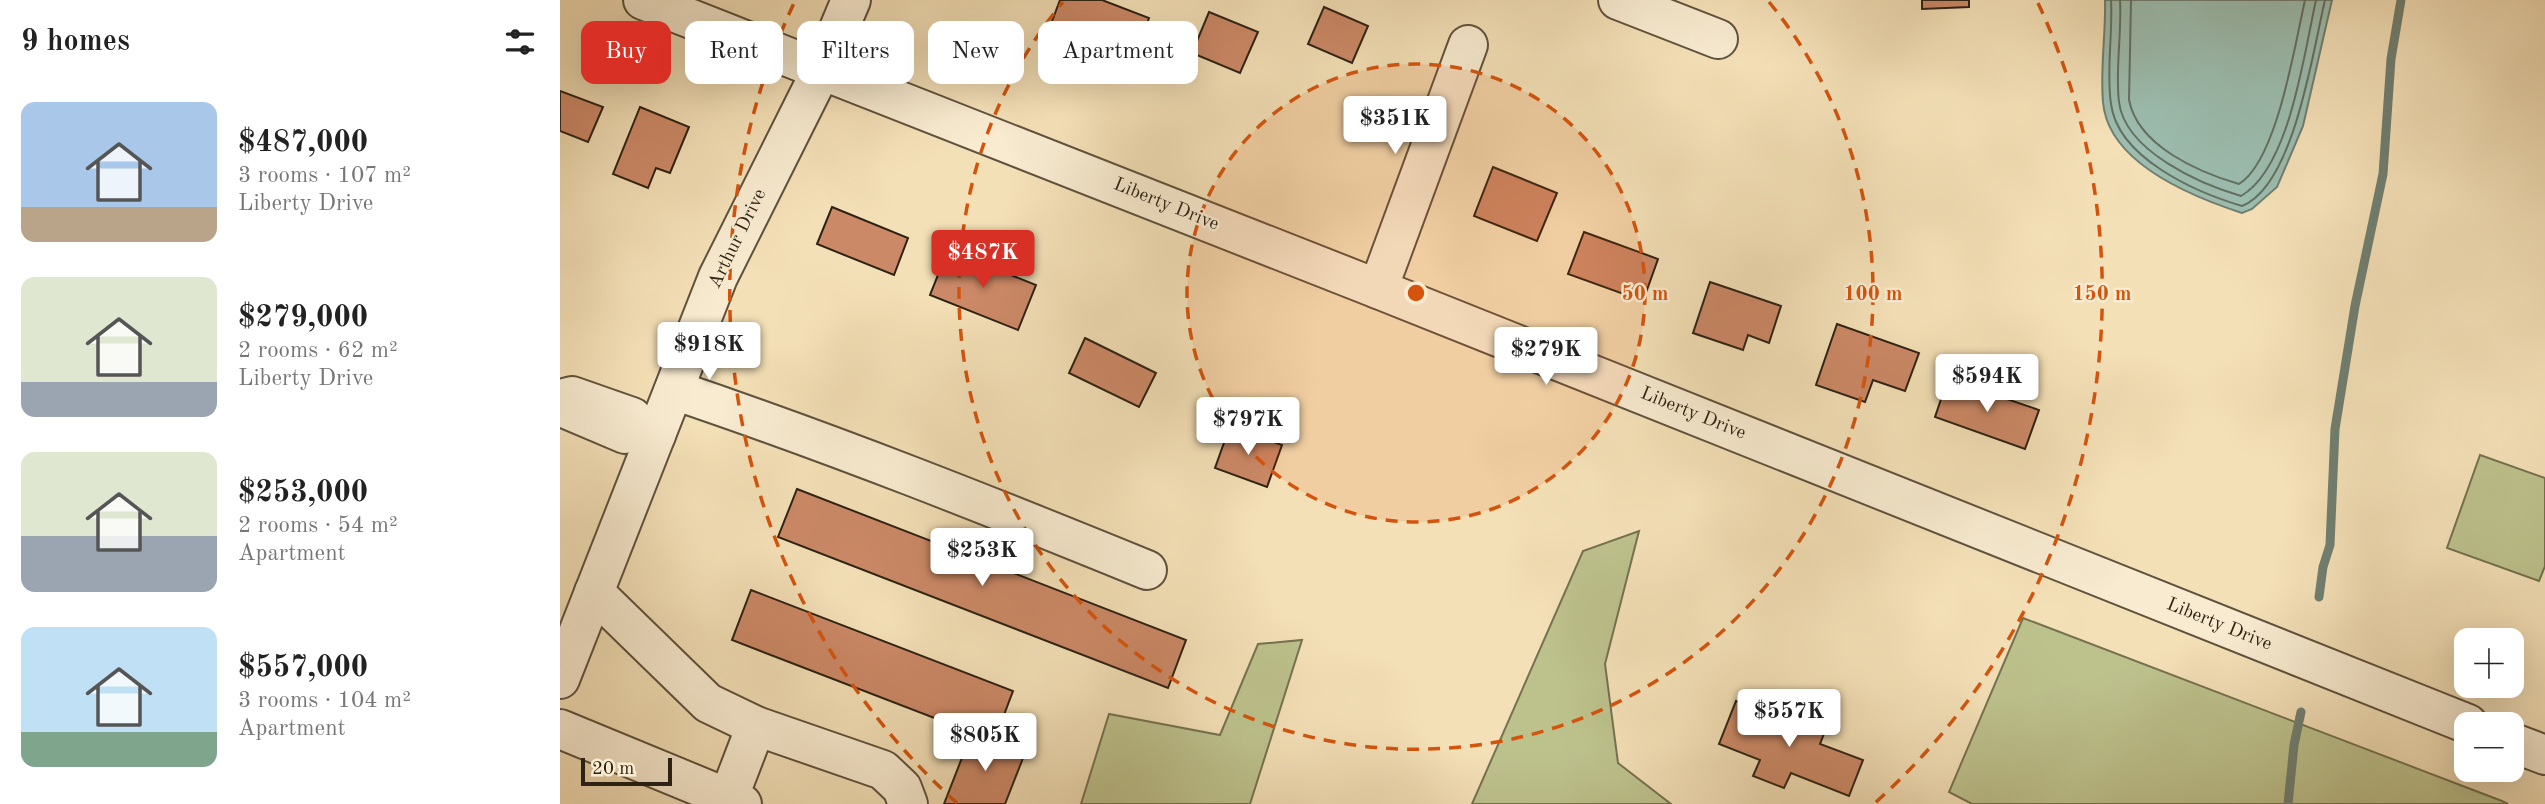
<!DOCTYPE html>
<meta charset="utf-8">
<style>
body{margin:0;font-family:"Old Standard TT",serif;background:#f2f2f2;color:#222;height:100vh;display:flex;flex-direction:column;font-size:26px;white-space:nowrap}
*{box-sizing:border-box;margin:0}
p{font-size:23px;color:#767676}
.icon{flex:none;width:38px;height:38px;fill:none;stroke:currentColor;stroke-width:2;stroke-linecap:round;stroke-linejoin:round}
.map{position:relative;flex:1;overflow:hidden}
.drawer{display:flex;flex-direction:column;background:#fff;width:560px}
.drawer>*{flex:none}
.guide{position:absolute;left:21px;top:21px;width:665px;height:63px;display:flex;gap:14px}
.tools{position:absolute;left:1894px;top:628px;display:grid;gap:14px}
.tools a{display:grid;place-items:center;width:70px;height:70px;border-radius:14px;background:#fff;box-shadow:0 7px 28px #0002;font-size:35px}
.scale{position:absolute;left:21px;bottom:18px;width:91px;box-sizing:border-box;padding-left:7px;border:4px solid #2d2214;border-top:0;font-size:19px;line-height:24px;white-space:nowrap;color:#2d2214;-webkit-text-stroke:5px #f8ebd0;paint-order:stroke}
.price{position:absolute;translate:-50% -60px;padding:0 16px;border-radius:7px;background:#fff;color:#222;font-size:23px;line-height:46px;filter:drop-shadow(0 2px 4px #0008)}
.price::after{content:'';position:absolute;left:50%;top:42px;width:21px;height:16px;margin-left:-10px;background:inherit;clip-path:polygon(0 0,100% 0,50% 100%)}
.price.current{background:#d93025;color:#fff}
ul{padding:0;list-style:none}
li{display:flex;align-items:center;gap:21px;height:175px;padding:0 21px}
li span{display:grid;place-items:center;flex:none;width:196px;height:140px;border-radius:14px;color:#555}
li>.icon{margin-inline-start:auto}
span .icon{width:84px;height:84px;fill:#fffc;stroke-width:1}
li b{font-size:30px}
h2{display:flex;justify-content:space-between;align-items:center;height:84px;padding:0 21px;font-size:30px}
.pill{padding:0 24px;border-radius:14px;background:#fff;box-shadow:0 7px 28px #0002;font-size:24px;line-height:63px}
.pill.current{background:#d93025;color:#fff}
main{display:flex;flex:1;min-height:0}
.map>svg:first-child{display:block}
</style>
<main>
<section class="drawer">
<h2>9 homes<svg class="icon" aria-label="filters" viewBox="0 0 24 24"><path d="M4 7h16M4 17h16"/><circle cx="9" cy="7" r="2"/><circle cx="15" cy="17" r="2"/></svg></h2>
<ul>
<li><span style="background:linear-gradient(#a9c7e8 75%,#b9a48a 0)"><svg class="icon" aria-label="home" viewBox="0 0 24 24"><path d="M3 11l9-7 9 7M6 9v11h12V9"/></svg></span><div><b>$487,000</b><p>3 rooms · 107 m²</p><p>Liberty Drive</p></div></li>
<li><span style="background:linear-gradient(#dfe7d0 75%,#9aa5b1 0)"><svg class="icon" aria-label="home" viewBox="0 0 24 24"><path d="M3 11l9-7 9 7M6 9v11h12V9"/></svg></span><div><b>$279,000</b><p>2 rooms · 62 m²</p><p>Liberty Drive</p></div></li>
<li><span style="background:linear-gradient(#dfe7d0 60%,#9aa5b1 0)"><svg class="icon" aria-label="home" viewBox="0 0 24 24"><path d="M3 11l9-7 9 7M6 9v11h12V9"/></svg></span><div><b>$253,000</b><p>2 rooms · 54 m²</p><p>Apartment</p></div></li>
<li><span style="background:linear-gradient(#bfe0f5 75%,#7fa58c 0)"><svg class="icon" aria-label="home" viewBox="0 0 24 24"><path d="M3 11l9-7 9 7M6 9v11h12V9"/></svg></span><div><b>$557,000</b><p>3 rooms · 104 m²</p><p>Apartment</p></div></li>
</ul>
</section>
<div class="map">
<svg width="1985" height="804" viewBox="0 0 1985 804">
<rect width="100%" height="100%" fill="#f4e0b7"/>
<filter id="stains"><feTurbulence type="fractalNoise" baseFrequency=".00286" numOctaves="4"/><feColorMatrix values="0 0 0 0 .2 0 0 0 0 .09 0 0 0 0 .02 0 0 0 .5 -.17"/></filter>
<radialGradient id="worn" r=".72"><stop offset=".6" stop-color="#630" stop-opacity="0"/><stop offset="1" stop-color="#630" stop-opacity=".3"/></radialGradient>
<g fill="#bdc28d" stroke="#757250" stroke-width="2">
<polygon points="1920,455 1985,478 1985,566 1979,581 1887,548"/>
<polygon points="1079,531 1045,664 1058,763 1111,804 912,804 1023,551"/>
<polygon points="1463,618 1942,801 1948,804 1412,804 1389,792"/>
<polygon points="742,640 690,804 521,804 549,714 660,735 698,644"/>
</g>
<path fill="#9cbdaf" stroke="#707f71" stroke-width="2" d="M1545 0H1772L1743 126 1717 187 1692 209 1682 213C1633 197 1548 163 1543 102 1540 68 1546 34 1545 0Z"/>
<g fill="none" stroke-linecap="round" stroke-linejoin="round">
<g stroke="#647062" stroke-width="2">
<path d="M1551 0C1553 34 1546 70 1551 104 1558 158 1635 192 1682 206 1734 186 1753 50 1765 0"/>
<path d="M1560 0C1562 34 1555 69 1559 102 1565 151 1640 184 1681 196 1730 168 1744 53 1756 0"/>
<path d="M1571 0 1569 100C1578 146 1638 172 1679 184 1717 161 1735 44 1745 0"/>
</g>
<g stroke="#707f71" stroke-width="9">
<polyline points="1759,597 1763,567 1770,545 1775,429 1795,306 1823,174 1831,59 1841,0"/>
<polyline points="1728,804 1734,745 1741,712"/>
</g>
</g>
<g fill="#cc8967" stroke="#2d2214" stroke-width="2">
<polygon points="500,0 542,0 589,18 572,64 488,32"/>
<polygon points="1362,0 1409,0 1409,7 1362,9"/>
<polygon points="764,7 808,26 792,63 748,44"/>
<polygon points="649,12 698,32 680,73 632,53"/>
<polygon points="0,91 43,107 28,142 0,131"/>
<polygon points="80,107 129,127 110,173 96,168 88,188 53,174"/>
<polygon points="933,167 997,193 977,241 914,216"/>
<polygon points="272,207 348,238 334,275 257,244"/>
<polygon points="1024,232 1098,259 1083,301 1008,274"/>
<polygon points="388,250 476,285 458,330 370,295"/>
<polygon points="1150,282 1221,306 1209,343 1188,335 1183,350 1133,333"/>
<polygon points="1277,324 1359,353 1345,391 1313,380 1305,402 1256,385"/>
<polygon points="525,338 596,373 579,407 509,373"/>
<polygon points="1388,379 1479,410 1465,449 1375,417"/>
<polygon points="670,426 722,445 707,487 655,468"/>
<polygon points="237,489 626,640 608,688 218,537"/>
<polygon points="191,590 453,691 434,741 172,640"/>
<polygon points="1176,701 1223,720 1227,710 1267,726 1260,744 1303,760 1289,796 1231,773 1224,788 1193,776 1200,760 1159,744"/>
<polygon points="412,732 465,753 445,804 384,804"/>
</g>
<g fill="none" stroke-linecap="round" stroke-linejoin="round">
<g stroke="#5f523d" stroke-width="42">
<g id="minor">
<polyline points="83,0 818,289 1908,724"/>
<polyline points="1058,0 1158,39"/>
<polyline points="818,289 908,45"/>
<path d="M114 390C274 444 430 506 587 570"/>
<polyline points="75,428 72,417 12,396 1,399 6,409 65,434 75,428 96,435"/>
<polyline points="34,592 148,703 196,726 323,770 342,788 348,804"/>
<polyline points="0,679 158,277 262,69 291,0"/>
<polyline points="0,729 182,804"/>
<polyline points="1951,742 1985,755"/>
<polyline points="168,799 196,726"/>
</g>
</g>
<use href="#minor" stroke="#f8ebd0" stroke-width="38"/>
</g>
<circle cx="856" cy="293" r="229" fill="#d5540d" fill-opacity=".12"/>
<g fill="none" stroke="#d5540d" stroke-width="3.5" stroke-dasharray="12 9">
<circle cx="856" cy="293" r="229"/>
<path d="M1209 2A457 457 0 1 1 503 2"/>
<path d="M397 803A686 686 0 0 1 234 3M1478 3A686 686 0 0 1 1315 803"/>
</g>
<g text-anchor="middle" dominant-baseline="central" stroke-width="5" stroke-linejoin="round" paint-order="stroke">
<g font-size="19" fill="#2d2214" stroke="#f8ebd0">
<text transform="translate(606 205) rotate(22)">Liberty Drive</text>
<text transform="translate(178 239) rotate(-64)">Arthur Drive</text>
<text transform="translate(1133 414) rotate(22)">Liberty Drive</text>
<text transform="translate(1659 625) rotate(22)">Liberty Drive</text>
</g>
</g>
<circle cx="856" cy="293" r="10" fill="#d5540d" stroke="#f8ebd0" stroke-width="3.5"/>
<g font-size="21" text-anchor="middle" font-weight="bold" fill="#d5540d" stroke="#f8ebd0" stroke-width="5" stroke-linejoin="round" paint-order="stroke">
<text x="1085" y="300">50 m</text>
<text x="1313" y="300">100 m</text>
<text x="1542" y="300">150 m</text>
</g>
<rect width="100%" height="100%" filter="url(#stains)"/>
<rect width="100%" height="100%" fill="url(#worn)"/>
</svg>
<div class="tools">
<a>+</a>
<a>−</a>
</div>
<div class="scale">20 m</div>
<b class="price" style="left:835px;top:156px">$351K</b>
<b class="price current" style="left:423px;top:290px">$487K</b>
<b class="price" style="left:149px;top:382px">$918K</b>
<b class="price" style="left:986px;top:387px">$279K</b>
<b class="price" style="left:1427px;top:414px">$594K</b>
<b class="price" style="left:688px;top:457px">$797K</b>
<b class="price" style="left:422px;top:588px">$253K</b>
<b class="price" style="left:1229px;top:749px">$557K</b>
<b class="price" style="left:425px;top:773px">$805K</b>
<div class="guide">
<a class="pill current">Buy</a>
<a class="pill">Rent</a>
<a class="pill">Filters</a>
<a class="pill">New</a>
<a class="pill">Apartment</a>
</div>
</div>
</main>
